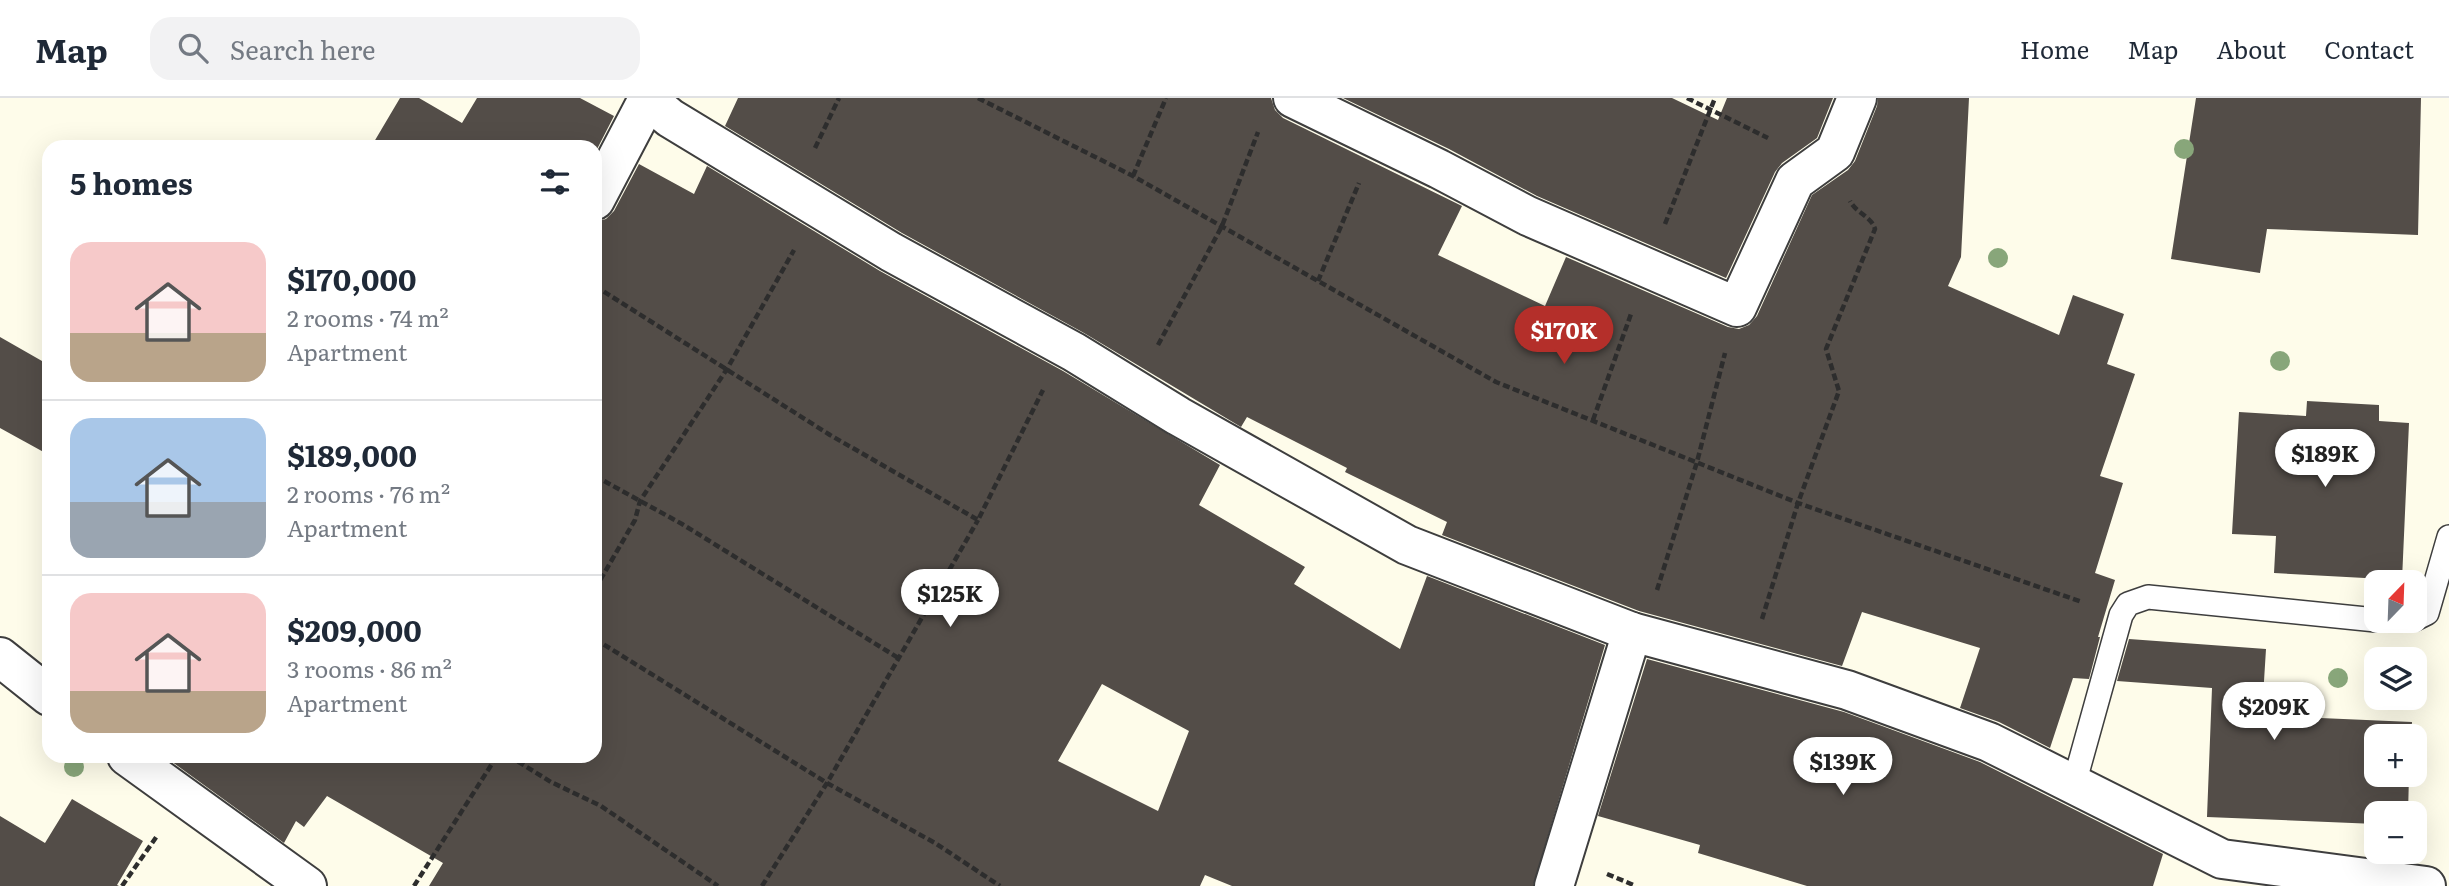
<!DOCTYPE html>
<meta charset="utf-8">
<style>
body{margin:0;font-family:Literata,serif;background:#f2f2f3;color:#1f2937;height:100vh;display:flex;flex-direction:column;font-size:26px;white-space:nowrap}
*{box-sizing:border-box;margin:0}
p{font-size:23px;color:#747a83}
.icon{flex:none;width:38px;height:38px;fill:none;stroke:currentColor;stroke-width:2;stroke-linecap:round;stroke-linejoin:round}
.map{position:relative;flex:1;overflow:hidden}
.side{position:absolute;left:42px;top:42px;width:560px;height:623px;display:flex;flex-direction:column;background:#fff;border-radius:21px;box-shadow:0 7px 28px #0002}
.side>*{flex:none}
.needle{width:46px;rotate:23deg}
.controls{position:absolute;left:2364px;top:472px;display:grid;gap:14px}
.controls a{display:grid;place-items:center;width:63px;height:63px;border-radius:14px;background:#fff;box-shadow:0 7px 28px #0002;font-size:35px}
.price{position:absolute;translate:-50% -60px;padding:0 16px;border-radius:24px;background:#fff;color:#222;font-size:23px;line-height:46px;filter:drop-shadow(0 2px 4px #0008)}
.price::after{content:'';position:absolute;left:50%;top:42px;width:21px;height:16px;margin-left:-10px;background:inherit;clip-path:polygon(0 0,100% 0,50% 100%)}
.price.on{background:#b42f2a;color:#fff}
ul{padding:0;list-style:none}
li{display:flex;align-items:center;gap:21px;height:175px;padding:0 28px}
li+li{border-top:2px solid #e0e1e3}
li span{display:grid;place-items:center;flex:none;width:196px;height:140px;border-radius:21px;color:#555}
li>.icon{margin-inline-start:auto}
span .icon{width:84px;height:84px;fill:#fffc;stroke-width:1}
li b{font-size:30px}
h2{display:flex;justify-content:space-between;align-items:center;height:84px;padding:0 28px;font-size:30px}
header{display:flex;align-items:center;gap:42px;box-sizing:border-box;height:98px;padding:0 35px;background:#fff;border-bottom:2px solid #e0e1e3}
header strong{font-size:33px}
nav{display:flex;gap:38px;margin-inline-start:auto;font-size:24px}
.search{width:490px;height:63px;background:#f2f2f3;display:flex;align-items:center;gap:18px;box-sizing:border-box;padding:0 24px;border-radius:21px;color:#747a83;font-size:26px}
.map>svg:first-child{display:block}
</style>
<header>
<strong>Map</strong>
<div class="search"><svg class="icon" aria-label="search" viewBox="0 0 24 24"><circle cx="10" cy="10" r="6"/><path d="M15 15l6 6"/></svg>Search here</div>
<nav><a>Home</a><a>Map</a><a>About</a><a>Contact</a></nav>
</header>
<div class="map">
<svg width="2449" height="788" viewBox="0 0 2449 788">
<rect width="100%" height="100%" fill="#fefcea"/>
<g fill="#534d48" fill-rule="evenodd">
<polygon points="400,0 419,0 462,25 477,0 580,0 614,18 595,55 595,49 371,49"/>
<polygon points="738,0 1271,0 1275,12 1283,20 1462,108 1438,157 1545,208 1566,159 1728,229 1739,231 1749,227 1757,218 1812,97 1848,72 1855,63 1877,8 1878,0 1969,0 1961,159 1948,188 2059,237 2073,197 2124,216 2107,266 2135,276 2100,378 2123,385 2095,475 2115,482 2098,539 2100,539 2089,581 2073,580 2050,650 1999,624 1960,610 1980,550 1862,514 1842,568 1639,513 1442,437 1447,424 1345,374 1347,370 1247,319 1241,329 1084,235 902,135 725,28"/>
<polygon points="1343,0 1672,0 1718,22 1727,0 1833,0 1817,40 1782,65 1775,74 1726,180 1537,98 1449,51"/>
<polygon points="2196,0 2421,0 2418,137 2267,131 2260,175 2171,161"/>
<path d="M639 66 694 96 707 68 880 173 1063 273 1220 367 1199 407 1305 469 1294 486 1400 551 1427 478 1605 547 1533 788H1232L1205 777 1200 788H429L443 765 327 698 304 729 296 723 284 745 164 658H595V124L606 121 614 113ZM1102 586 1189 633 1158 713 1058 663Z"/>
<polygon points="0,239 49,267 49,357 0,330"/>
<polygon points="2307,303 2379,307 2379,323 2409,325 2402,482 2274,475 2276,438 2232,436 2239,314 2306,318"/>
<polygon points="2129,541 2266,551 2263,599 2273,600 2272,618 2412,624 2411,639 2376,639 2376,677 2409,677 2408,716 2376,716 2376,726 2207,719 2212,590 2117,583"/>
<polygon points="1647,561 1844,614 1980,664 2163,756 2153,788 1807,788 1698,755 1700,747 1598,718"/>
<polygon points="72,701 143,743 117,787 119,788 0,788 0,718 45,745"/>
</g>
<g fill="none" stroke-linecap="round" stroke-linejoin="round">
<g stroke="#3e3e3e" stroke-width="26">
<g id="lane">
<polyline points="2415,521 2427,515 2449,439"/>
<polyline points="2074,686 2121,517 2128,506 2148,499 2376,522"/>
</g>
</g>
<g stroke="#3e3e3e" stroke-width="42">
<g id="street">
<polyline points="646,0 670,20 891,154 1074,254 1178,318 1407,447 1632,534 1847,592 1989,644 2222,761 2426,788"/>
<polyline points="1293,0 1439,71 1528,118 1737,209 1795,83 1835,54 1857,0"/>
<polyline points="595,102 648,1"/>
<polyline points="0,559 49,598"/>
<polyline points="127,658 307,788"/>
<polyline points="1554,788 1632,534"/>
</g>
</g>
<g stroke="#2d2d2d" stroke-width="4.5" stroke-dasharray="7 3.5" stroke-linecap="butt">
<polyline points="978,0 1133,78 1496,284 1798,405 2082,504"/>
<polyline points="1687,0 1768,40"/>
<polyline points="815,50 839,0"/>
<polyline points="1133,78 1166,0"/>
<polyline points="1665,126 1715,0"/>
<polyline points="1318,183 1359,85"/>
<polyline points="595,188 830,337 978,422 1043,292"/>
<polyline points="1158,247 1222,128 1258,34"/>
<polyline points="1593,322 1631,216"/>
<polyline points="595,378 682,426 900,561"/>
<polyline points="595,491 635,422 640,403 727,271 794,152"/>
<polyline points="1657,492 1697,364 1725,255"/>
<path d="M1762 521 1798 405 1839 293 1826 251 1875 131C1871 118 1856 115 1850 103"/>
<polyline points="595,541 827,685 935,745 1000,788"/>
<polyline points="509,658 551,684 601,708 718,788"/>
<polyline points="1607,776 1636,788"/>
<polyline points="122,788 157,738"/>
<polyline points="414,788 497,658"/>
<polyline points="762,788 827,685 978,422"/>
</g>
<use href="#lane" stroke="#fff" stroke-width="23"/>
<use href="#street" stroke="#fff" stroke-width="38"/>
</g>
<g fill="#88a67a">
<circle cx="2184" cy="51" r="10"/>
<circle cx="1998" cy="160" r="10"/>
<circle cx="2280" cy="263" r="10"/>
<circle cx="2338" cy="580" r="10"/>
<circle cx="74" cy="669" r="10"/>
</g>
</svg>
<div class="controls">
<a><svg class="needle" viewBox="-14 -14 28 28"><path d="M0-13l5 13h-10z" fill="#e53935"/><path d="M0 13l5-13h-10z" fill="#747a83"/></svg></a>
<a><svg class="icon" aria-label="layers" viewBox="0 0 24 24"><path d="M12 4l9 5-9 5-9-5zM3 14l9 5 9-5"/></svg></a>
<a>+</a>
<a>−</a>
</div>
<b class="price on" style="left:1564px;top:268px">$170K</b>
<b class="price" style="left:2325px;top:391px">$189K</b>
<b class="price" style="left:950px;top:531px">$125K</b>
<b class="price" style="left:2274px;top:644px">$209K</b>
<b class="price" style="left:1843px;top:699px">$139K</b>
<section class="side">
<h2>5 homes<svg class="icon" aria-label="filters" viewBox="0 0 24 24"><path d="M4 7h16M4 17h16"/><circle cx="9" cy="7" r="2"/><circle cx="15" cy="17" r="2"/></svg></h2>
<ul>
<li><span style="background:linear-gradient(#f6c9c9 65%,#b9a48a 0)"><svg class="icon" aria-label="home" viewBox="0 0 24 24"><path d="M3 11l9-7 9 7M6 9v11h12V9"/></svg></span><div><b>$170,000</b><p>2 rooms · 74 m²</p><p>Apartment</p></div></li>
<li><span style="background:linear-gradient(#a9c7e8 60%,#9aa5b1 0)"><svg class="icon" aria-label="home" viewBox="0 0 24 24"><path d="M3 11l9-7 9 7M6 9v11h12V9"/></svg></span><div><b>$189,000</b><p>2 rooms · 76 m²</p><p>Apartment</p></div></li>
<li><span style="background:linear-gradient(#f6c9c9 70%,#b9a48a 0)"><svg class="icon" aria-label="home" viewBox="0 0 24 24"><path d="M3 11l9-7 9 7M6 9v11h12V9"/></svg></span><div><b>$209,000</b><p>3 rooms · 86 m²</p><p>Apartment</p></div></li>
</ul>
</section>
</div>
